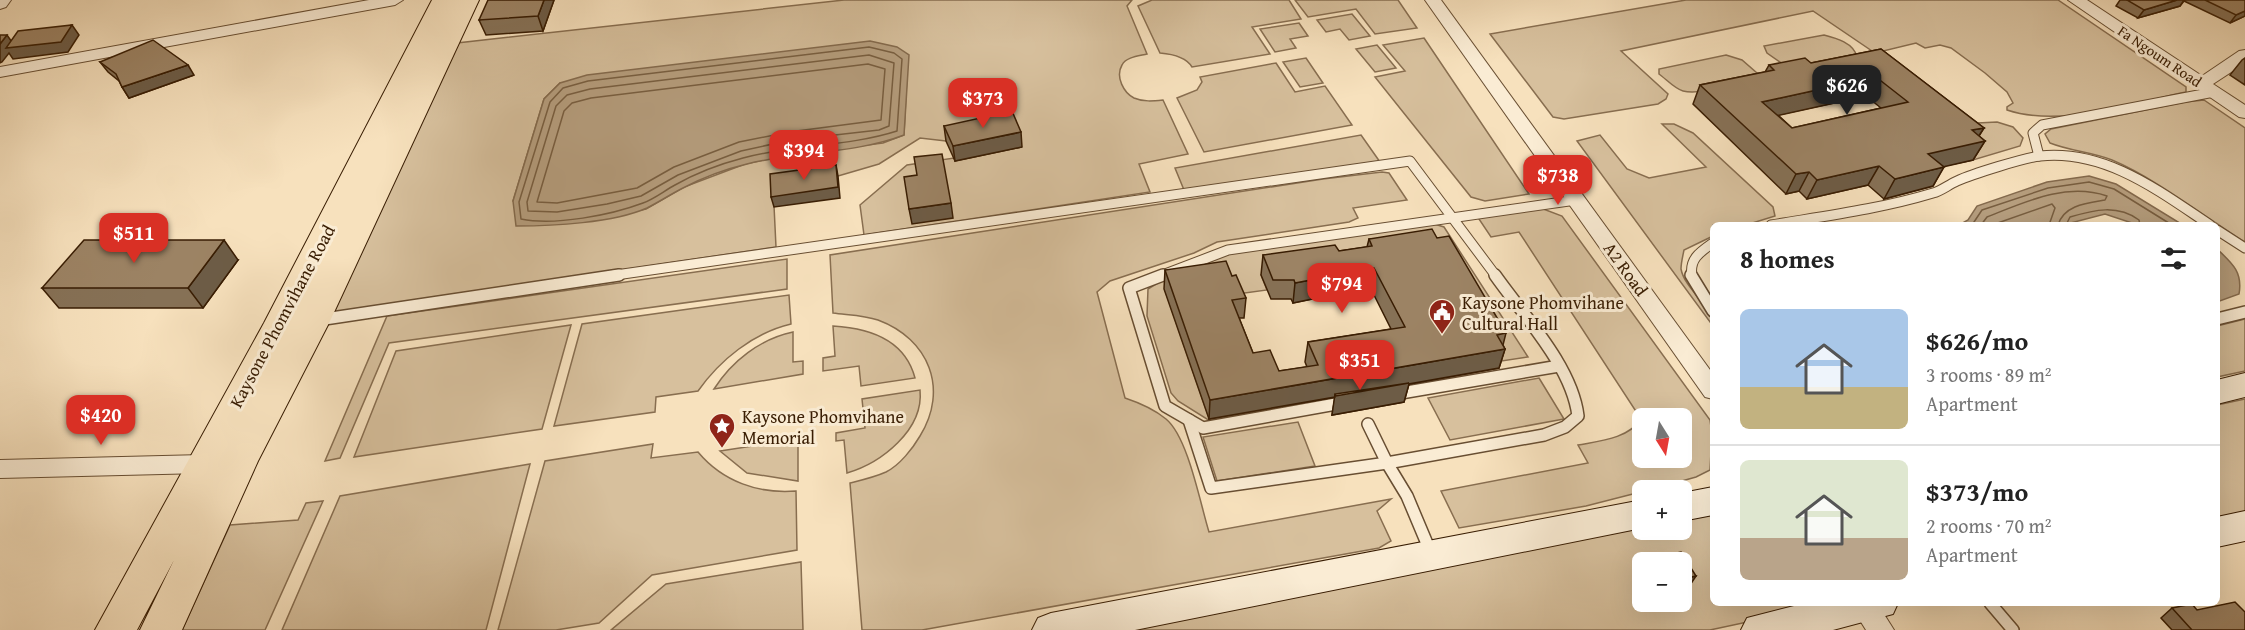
<!DOCTYPE html>
<meta charset="utf-8">
<style>
body{margin:0;font-family:"Gentium Book Plus",serif;background:#f2f2f2;color:#222;height:100vh;display:flex;flex-direction:column;font-size:22px;white-space:nowrap}
*{box-sizing:border-box;margin:0}
p{font-size:20px;color:#767676}
.icon{flex:none;width:33px;height:33px;fill:none;stroke:currentColor;stroke-width:2;stroke-linecap:round;stroke-linejoin:round}
.map{position:relative;flex:1;overflow:hidden}
.side{position:absolute;left:1710px;top:222px;width:510px;height:384px;display:flex;flex-direction:column;background:#fff;border-radius:9px;box-shadow:0 6px 24px #0002}
.side>*{flex:none}
.needle{width:39px;rotate:169deg}
.tools{position:absolute;left:1632px;top:408px;display:grid;gap:12px}
.tools a{display:grid;place-items:center;width:60px;height:60px;border-radius:9px;background:#fff;box-shadow:0 6px 24px #0002;font-size:30px}
.price{position:absolute;translate:-50% -51px;padding:0 14px;border-radius:12px;background:#d93025;color:#fff;font-size:20px;line-height:39px;filter:drop-shadow(0 2px 3px #0008)}
.price::after{content:'';position:absolute;left:50%;top:36px;width:18px;height:14px;margin-left:-9px;background:inherit;clip-path:polygon(0 0,100% 0,50% 100%)}
.price.active{background:#222;color:#fff}
ul{padding:0;list-style:none}
li{display:flex;align-items:center;gap:18px;height:150px;padding:0 30px}
li+li{border-top:2px solid #e0e0e0}
li span{display:grid;place-items:center;flex:none;width:168px;height:120px;border-radius:9px;color:#555}
li>.icon{margin-inline-start:auto}
span .icon{width:72px;height:72px;fill:#fffc;stroke-width:1}
li b{font-size:26px}
h2{display:flex;justify-content:space-between;align-items:center;height:72px;padding:0 30px;font-size:26px}
.map>svg:first-child{display:block}
</style>
<div class="map">
<svg width="2245" height="630" viewBox="0 0 2245 630">
<rect width="100%" height="100%" fill="#f7e1bd"/>
<filter id="stains"><feTurbulence type="fractalNoise" baseFrequency=".00333" numOctaves="4"/><feColorMatrix values="0 0 0 0 .2 0 0 0 0 .09 0 0 0 0 .02 0 0 0 .5 -.17"/></filter>
<radialGradient id="worn" r=".72"><stop offset=".6" stop-color="#630" stop-opacity="0"/><stop offset="1" stop-color="#630" stop-opacity=".3"/></radialGradient>
<g fill="#d7c09d" stroke="#886e50" stroke-width="1.5" fill-rule="evenodd">
<path d="M844 0H1132L1127 6 1147 54C1139 56 1126 57 1122 65 1115 77 1124 93 1134 98 1143 102 1153 101 1163 100L1188 154 1139 164 1150 192 864 235 860 205 907 165 954 158 955 161 1013 126 946 141 920 138 879 164 838 176 773 185 776 247 330 313 457 43ZM908 55 904 135 883 143 793 154 745 164 684 187 646 209 609 217 513 201 544 99 560 83Z"/>
<path d="M1152 0H1289L1301 19 1252 27 1270 54 1192 67C1186 57 1172 54 1160 53L1138 6Z"/>
<polygon points="1295,0 1398,0 1417,28 1375,34 1356,9 1308,17"/>
<path d="M1686 0H2058L2186 87V92C2132 103 2061 128 2007 110V107L2013 103 2007 92 1985 73 1951 48 1940 45 1925 48 1916 43 1875 53 1813 11 1621 51 1668 94 1666 99 1658 104 1564 119 1553 117 1490 34Z"/>
<polygon points="1352,14 1370,36 1349,40 1340,29 1326,32 1317,20"/>
<polygon points="1299,23 1308,36 1290,39 1296,48 1275,52 1260,29"/>
<path d="M1824 35C1836 38 1854 43 1857 57L1787 67 1767 53 1764 46Z"/>
<polygon points="1424,38 1529,194 1485,201 1471,197 1375,77 1405,71 1383,45"/>
<polygon points="1377,45 1396,68 1375,72 1356,49"/>
<path d="M1726 55 1742 60 1757 73C1745 84 1699 95 1683 91 1675 89 1666 79 1659 74V69Z"/>
<polygon points="1306,58 1323,83 1300,87 1283,62"/>
<polygon points="1276,63 1295,92 1325,86 1352,125 1204,152 1177,98 1197,90 1202,82 1200,77"/>
<path d="M2204 100 2245 128V242C2205 217 2155 178 2112 160 2092 152 2070 151 2050 143L2045 134 2051 129 2185 102Z"/>
<polygon points="1997,122 2013,127 2023,138 2020,146 1973,160 1960,150 1958,124"/>
<path d="M1662 124H1674L1693 133 1773 207 1775 216 1746 225H1713V236L1684 250C1683 255 1681 263 1681 269 1685 290 1713 306 1713 326L1577 141 1600 135 1627 169 1649 178 1706 167Z"/>
<polygon points="1361,135 1380,162 1184,190 1175,168"/>
<path d="M1382 172 1389 173 1407 200 1353 208 1358 218 1349 222 1217 242 1194 253 1110 281 1097 292 1125 398C1140 403 1154 409 1166 419 1188 437 1200 503 1209 532L1391 499 1377 511 1391 541 1379 548 922 630H862L850 483C862 480 875 477 886 472 900 465 913 448 920 436 949 389 929 339 878 320 864 315 848 315 833 313L830 255 1323 179Z"/>
<path d="M1538 207 1562 216 1710 420 1712 434 1710 470 1696 477 1664 486 1586 506 1459 528 1441 491 1588 463 1578 445C1599 441 1628 439 1641 419L1519 232 1491 237 1477 216ZM1642 418H1682V458H1642Z"/>
<polygon points="1431,223 1444,227 1528,357 1495,362 1444,256 1261,275 1267,290 1230,295 1165,290 1210,421 1178,401 1171,393 1147,316 1148,289 1164,279 1226,254"/>
<polygon points="787,259 787,289 389,343 340,458 325,461 387,316"/>
<path d="M789 295 791 324C753 333 720 360 698 391L656 397 655 412 554 426 582 324Z"/>
<polygon points="2245,319 2245,371 2217,377 2217,326"/>
<polygon points="571,325 542,429 354,457 396,351"/>
<path d="M833 326C869 328 905 340 915 378L861 386 859 366 823 371V358L835 356Z"/>
<path d="M793 332V362L803 361V374L714 389C732 361 760 339 793 332Z"/>
<polygon points="1539,378 1564,419 1450,440 1428,398"/>
<path d="M920 390C924 430 881 463 847 473L844 440 836 441V433L865 428 862 399Z"/>
<polygon points="2245,399 2245,512 2217,518 2217,405"/>
<polygon points="1298,422 1315,466 1217,481 1203,437"/>
<polygon points="812,437 812,444 798,446 798,481 747,473 720,451"/>
<path d="M653 444 651 458 698 452C723 482 759 494 796 491L797 550 652 575 599 623 556 630H498L545 461Z"/>
<polygon points="530,464 486,630 282,630 340,496"/>
<polygon points="323,501 265,630 182,630 230,525 298,520 306,503"/>
<path d="M1713 509V603H1816L1808 609 1710 630H1118L1642 523V530H1682V515ZM1642 562H1682V602H1642Z"/>
<polygon points="801,562 803,630 611,630 666,584"/>
</g>
<g fill="#b69e7e" stroke="#846a4d" stroke-width="1.5">
<path d="M870 41 897 47 909 55 904 135C855 154 798 151 747 164 726 169 702 178 683 188 671 194 659 202 647 208 613 223 553 226 516 226L513 201 544 99 560 83 587 75Z"/>
<polygon points="2089,176 2116,184 2183,225 2138,225 2105,214 2063,225 1959,225 1968,220 1977,206 2047,182"/>
<path d="M2217 249C2232 263 2243 272 2239 294L2217 302Z"/>
</g>
<g fill="none" stroke-linecap="round" stroke-linejoin="round">
<g stroke="#785e40" stroke-width="1.5">
<path d="M869 47 894 53 902 59 897 131C847 147 794 144 743 158 720 164 696 173 675 185 664 191 654 199 643 203 611 215 555 226 521 219L519 202 550 102 563 88 588 81Z"/>
<polygon points="869,55 894,63 889,126 879,130 791,140 741,151 678,175 641,196 607,204 557,212 528,211 527,202 556,106 567,95 590,89"/>
<polygon points="868,64 885,69 881,120 789,132 739,142 674,167 637,188 557,203 537,202 564,111 572,103 591,98"/>
<polyline points="1972,225 1982,210 2048,188 2089,182 2114,189 2172,225"/>
<path d="M1981 225 1987 217C2025 202 2066 182 2107 196L2105 200C2087 203 2064 205 2058 225"/>
<polyline points="1992,225 2052,204 2055,208 2049,225"/>
<path d="M2066 225 2070 217C2094 210 2117 204 2139 220L2140 225"/>
</g>
<g stroke="#684e32" stroke-width="11">
<g id="lane-far1">
<polyline points="2039,156 2033,133 2042,125 2214,92"/>
<path d="M1771 225C1825 216 1880 209 1933 193 1941 191 1948 185 1957 181 1972 174 2024 158 2040 156 2105 149 2159 191 2210 225"/>
<polyline points="2217,230 2245,248"/>
<polyline points="609,276 1410,161 1496,276"/>
<polyline points="1160,276 1228,250 1576,200"/>
<path d="M1692 276C1689 259 1700 252 1713 243"/>
</g>
</g>
<g stroke="#684e32" stroke-width="14">
<g id="lane">
<polyline points="1163,275 1129,288 1165,406 1203,428 1347,402"/>
<polyline points="1691,275 1713,311"/>
<polyline points="2217,319 2245,312"/>
<polyline points="318,320 619,275"/>
<polyline points="1395,394 1559,366"/>
<path d="M1189 420 1211 488 1387 463 1544 435 1565 427 1578 416C1572 366 1523 315 1495 275"/>
<polyline points="1368,424 1387,463 1407,496 1431,553"/>
<polyline points="1990,603 2013,630"/>
</g>
</g>
<g stroke="#684e32" stroke-width="2">
<g id="street">
<polygon points="0,0 11,0 6,7 0,9"/>
<polygon points="369,0 403,0 395,5 0,77 0,67"/>
<polygon points="1425,0 1441,0 1713,374 1713,399 1705,397"/>
<polygon points="2068,0 2087,0 2202,76 2239,51 2245,50 2245,63 2213,84 2245,105 2245,118 2239,117"/>
<polygon points="203,455 211,457 215,464 211,471 203,473 0,478 0,460"/>
<polygon points="1849,603 1877,603 1894,630 1866,630"/>
</g>
</g>
<g stroke="#391d03" stroke-width="2">
<g id="secondary">
<polygon points="2245,373 2245,397 2217,404 2217,380"/>
<polygon points="1713,487 1713,515 1682,521 1682,493"/>
<polygon points="1642,500 1642,528 1135,630 1032,630 1038,618 1051,613"/>
<polygon points="2245,511 2245,541 2217,547 2217,517"/>
<polygon points="1806,603 1898,603 1893,614 1833,630 1741,630 1747,618"/>
</g>
</g>
<g stroke="#391d03" stroke-width="2">
<polygon id="highway" points="432,0 479,0 330,321 258,461 182,630 140,630 174,560 137,630 95,630 264,323"/>
</g>
<use href="#lane-far1" stroke="#faecd4" stroke-width="9"/>
<use href="#lane" stroke="#faecd4" stroke-width="11"/>
<use href="#street" fill="#faecd4" fill-rule="evenodd"/>
<use href="#secondary" fill="#faecd4" fill-rule="evenodd"/>
<use href="#highway" fill="#f7e1bd" fill-rule="evenodd"/>
</g>
<g fill="#867156" stroke="#391d03" stroke-width="1.5" fill-rule="evenodd">
<polygon points="554,0 543,31 486,35 479,20"/>
<polygon points="2120,0 2245,0 2245,16 2230,23 2184,1 2180,6 2138,18 2116,6"/>
<path d="M1881 49 1984 128 1979 136 1985 141 1973 160 1944 166 1933 186 1884 199 1868 185 1807 199 1799 191 1786 194 1693 104 1700 85 1765 72 1769 65 1811 63ZM1866 96 1881 108 1792 128 1778 115Z"/>
<polygon points="2245,58 2245,85 2230,75 2242,60"/>
<polygon points="100,62 194,75 129,98 122,87 119,81 108,72"/>
<polygon points="944,126 1022,147 955,161 946,141"/>
<polygon points="1437,238 1506,333 1503,345 1505,349 1499,368 1409,384 1404,402 1332,415 1335,397 1209,419 1164,289 1165,270 1232,276 1246,298 1244,318 1239,318 1253,353 1279,371 1307,367 1305,362 1308,342 1391,329 1370,287 1293,303 1291,299 1271,299 1261,275 1263,255 1339,251 1367,247 1369,239"/>
<polygon points="238,260 203,308 59,308 42,288"/>
<polygon points="1642,563 1642,577 1638,570"/>
<polygon points="2172,608 2197,610 2245,630 2172,630 2161,618"/>
</g>
<g fill="#6d5c46" stroke="#391d03" stroke-width="1.5">
<polygon points="544,0 554,0 543,31 538,16"/>
<polygon points="2177,0 2184,0 2180,6 2138,18 2144,10"/>
<polygon points="2245,11 2245,16 2230,23 2236,15"/>
<polygon points="72,25 79,35 68,52 13,59 9,53 2,62 0,63 0,44 7,35 14,45"/>
<polygon points="188,65 194,75 129,98 122,87"/>
<polygon points="1876,77 1866,96 1753,121 1762,102"/>
<polygon points="1984,128 1974,143 1985,141 1973,160 1917,173 1928,154 1972,130"/>
<polygon points="1021,132 1022,147 955,161 953,146"/>
<polygon points="836,165 838,176 840,198 774,207 771,197"/>
<polygon points="1879,166 1868,185 1807,199 1817,180"/>
<polygon points="1944,167 1933,186 1884,199 1895,179"/>
<polygon points="1809,172 1799,191 1786,194 1796,174"/>
<polygon points="951,203 953,218 912,224 909,209"/>
<polygon points="224,240 238,260 203,308 188,288"/>
<polygon points="1374,268 1370,287 1293,303 1295,283"/>
<polygon points="1505,349 1499,368 1409,384 1404,402 1332,415 1335,394 1335,397 1209,419 1210,400"/>
<polygon points="1696,576 1690,585 1682,587 1682,579"/>
</g>
<g fill="#9c8364" stroke="#391d03" stroke-width="1.5" fill-rule="evenodd">
<polygon points="488,0 544,0 538,16 479,20"/>
<polygon points="2127,0 2177,0 2144,10"/>
<polygon points="2205,0 2245,0 2245,11 2236,15"/>
<polygon points="72,25 61,42 6,48 18,31"/>
<polygon points="0,35 7,35 0,44"/>
<polygon points="153,40 188,65 122,87 116,74 100,62"/>
<path d="M1881 49 1984 128 1972 130 1985 141 1928 154 1944 167 1895 179 1879 166 1817 180 1809 172 1796 174 1700 85 1774 70 1769 65 1805 58 1811 63ZM1876 77 1908 102 1792 128 1762 102Z"/>
<polygon points="1012,111 1021,132 953,146 944,126"/>
<polygon points="942,154 951,203 909,209 904,177 917,175 914,157"/>
<polygon points="836,165 838,187 771,197 770,174"/>
<polygon points="1432,229 1437,238 1449,236 1506,333 1497,335 1505,349 1210,400 1165,270 1226,261 1232,276 1236,275 1246,298 1232,300 1253,353 1270,350 1279,371 1318,365 1308,342 1405,327 1374,268 1295,283 1294,280 1273,280 1263,255 1335,245 1339,251 1372,246 1369,239"/>
<polygon points="84,240 224,240 188,288 42,288"/>
<polygon points="1409,383 1336,396 1335,394"/>
<polygon points="1681,552 1696,576 1682,579 1682,562 1645,562 1644,560"/>
<polygon points="2235,602 2245,612 2245,630 2192,630 2172,608 2192,604 2197,610"/>
</g>
<defs>
<g id="civic-pin" transform="scale(1.35)"><path d="M0 17L-7.5 6A9.5 9.5 0 1 1 7.5 6Z" fill="#8f2418" stroke="#faecd4"/><path d="M-.6-6.5H3V-4.5H.6V-3L4-1V1h2V6H-6V1h2V-1L-.6-3ZM-1.2 2.5V6h2.4V2.5Z" fill="#fff"/></g>
<g id="sight-pin" transform="scale(1.35)"><path d="M0 17L-7.5 6A9.5 9.5 0 1 1 7.5 6Z" fill="#8f2418" stroke="#faecd4"/><path d="M0-6L1.8-2.2L6-1.7L2.9 1.2L3.7 5.4L0 3.3L-3.7 5.4L-2.9 1.2L-6-1.7L-1.8-2.2Z" fill="#fff"/></g>
</defs>
<g fill-rule="evenodd">
<use href="#civic-pin" x="1442" y="312"/>
<use href="#sight-pin" x="722" y="426"/>
</g>
<g text-anchor="middle" dominant-baseline="central" stroke-width="6" stroke-linejoin="round" paint-order="stroke">
<g font-size="15" fill="#391d03" stroke="#faecd4">
<text transform="translate(2160 56) rotate(34)">Fa Ngoum Road</text>
</g>
<g font-size="18" fill="#391d03" stroke="#faecd4">
<text transform="translate(1626 269) rotate(54)">A2 Road</text>
<text transform="translate(282 316) rotate(-62)">Kaysone Phomvihane Road</text>
</g>
<g font-size="18" fill="#391d03" stroke="#faecd4" text-anchor="start">
<text x="1462" y="302">Kaysone Phomvihane<tspan x="1462" dy="21">Cultural Hall</tspan></text>
<text x="742" y="416">Kaysone Phomvihane<tspan x="742" dy="21">Memorial</tspan></text>
</g>
</g>
<rect width="100%" height="100%" filter="url(#stains)"/>
<rect width="100%" height="100%" fill="url(#worn)"/>
</svg>
<div class="tools">
<a><svg class="needle" viewBox="-14 -14 28 28"><path d="M0-13l5 13h-10z" fill="#e53935"/><path d="M0 13l5-13h-10z" fill="#767676"/></svg></a>
<a>+</a>
<a>−</a>
</div>
<b class="price active" style="left:1847px;top:116px">$626</b>
<b class="price" style="left:983px;top:129px">$373</b>
<b class="price" style="left:804px;top:181px">$394</b>
<b class="price" style="left:1558px;top:206px">$738</b>
<b class="price" style="left:134px;top:264px">$511</b>
<b class="price" style="left:1342px;top:314px">$794</b>
<b class="price" style="left:1360px;top:391px">$351</b>
<b class="price" style="left:101px;top:446px">$420</b>
<section class="side">
<h2>8 homes<svg class="icon" aria-label="filters" viewBox="0 0 24 24"><path d="M4 7h16M4 17h16"/><circle cx="9" cy="7" r="2"/><circle cx="15" cy="17" r="2"/></svg></h2>
<ul>
<li><span style="background:linear-gradient(#a9c7e8 65%,#c2b280 0)"><svg class="icon" aria-label="home" viewBox="0 0 24 24"><path d="M3 11l9-7 9 7M6 9v11h12V9"/></svg></span><div><b>$626/mo</b><p>3 rooms · 89 m²</p><p>Apartment</p></div></li>
<li><span style="background:linear-gradient(#dfe7d0 65%,#b9a48a 0)"><svg class="icon" aria-label="home" viewBox="0 0 24 24"><path d="M3 11l9-7 9 7M6 9v11h12V9"/></svg></span><div><b>$373/mo</b><p>2 rooms · 70 m²</p><p>Apartment</p></div></li>
</ul>
</section>
</div>
